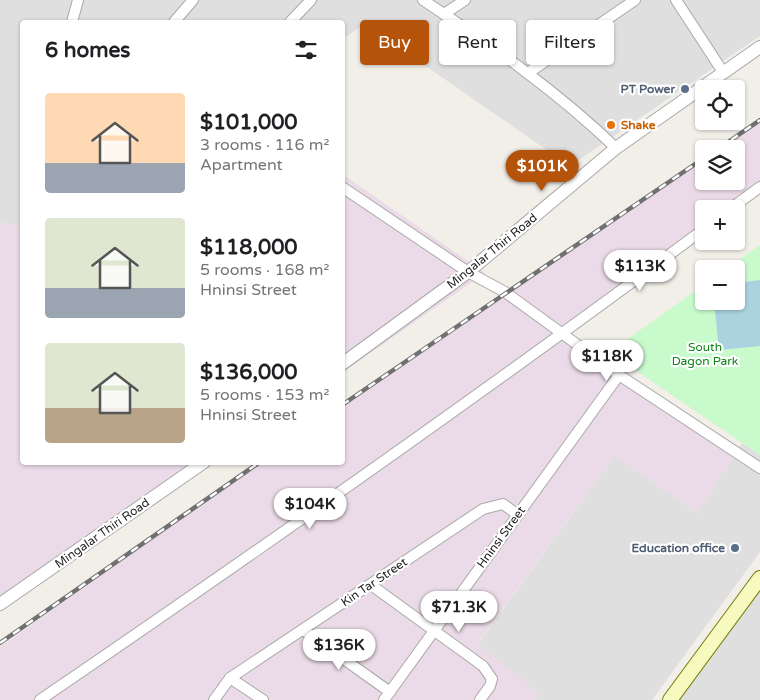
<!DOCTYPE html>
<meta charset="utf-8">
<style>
body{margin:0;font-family:"Varela Round",sans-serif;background:#f2f2f2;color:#202124;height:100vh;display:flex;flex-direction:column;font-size:19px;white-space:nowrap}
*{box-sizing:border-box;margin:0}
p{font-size:16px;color:#757577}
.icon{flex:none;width:28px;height:28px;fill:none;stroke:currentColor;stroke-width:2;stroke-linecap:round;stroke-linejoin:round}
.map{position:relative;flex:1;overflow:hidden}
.sheet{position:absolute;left:20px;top:20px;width:325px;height:445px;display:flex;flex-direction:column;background:#fff;border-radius:5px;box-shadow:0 1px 4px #0004}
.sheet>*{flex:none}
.hud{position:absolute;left:360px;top:20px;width:325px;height:45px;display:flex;gap:10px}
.tools{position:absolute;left:695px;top:80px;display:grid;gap:10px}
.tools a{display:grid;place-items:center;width:50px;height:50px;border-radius:5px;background:#fff;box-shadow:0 1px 4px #0004;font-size:25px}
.price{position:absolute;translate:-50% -42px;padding:0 11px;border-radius:18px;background:#fff;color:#222;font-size:16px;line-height:32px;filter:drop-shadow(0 1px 2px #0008)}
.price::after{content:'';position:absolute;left:50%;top:30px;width:15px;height:11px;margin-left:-8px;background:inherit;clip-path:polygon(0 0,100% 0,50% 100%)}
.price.on{background:#b45309;color:#fff}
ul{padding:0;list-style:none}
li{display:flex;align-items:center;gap:15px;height:125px;padding:0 25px}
li span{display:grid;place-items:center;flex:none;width:140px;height:100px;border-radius:5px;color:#555}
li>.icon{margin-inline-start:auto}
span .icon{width:60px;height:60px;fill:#fffc;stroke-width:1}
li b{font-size:21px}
h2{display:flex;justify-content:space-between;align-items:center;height:60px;padding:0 25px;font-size:21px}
.pill{padding:0 18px;border-radius:5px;background:#fff;box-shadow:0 1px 4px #0004;font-size:18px;line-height:45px}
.pill.on{background:#b45309;color:#fff}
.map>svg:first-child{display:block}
</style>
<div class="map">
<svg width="760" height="700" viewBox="0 0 760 700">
<rect width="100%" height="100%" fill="#f2efe9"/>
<g fill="#e0dfdf">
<polygon points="0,0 760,0 760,36 570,166 365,24 343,39 342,22 22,22 22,226 3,223 0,231"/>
<polygon points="742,443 760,455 760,552 652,700 536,700 477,645 615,455 697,513"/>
<polygon points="760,588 760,700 678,700"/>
</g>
<g fill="#ebdbe8">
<polygon points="760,120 760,188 730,209 704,209 704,229 562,335 623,371 737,451 697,513 615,455 477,644 540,694 536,700 0,700 0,647 260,463 342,462 343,405 704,158 704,181 736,181 736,149 718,149"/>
<polygon points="342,174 485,273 343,372 342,372"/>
<polygon points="2,223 22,226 22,462 213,463 0,611 0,231"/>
</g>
<polygon fill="#c8facc" points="760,245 760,455 609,352 704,285 704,301 736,301 736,269 726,269"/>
<polygon fill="#aad3df" points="760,280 760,346 719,350 714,301 736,301 736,283"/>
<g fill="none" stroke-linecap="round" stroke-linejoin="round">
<g stroke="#a9a9a9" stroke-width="12">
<g id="minor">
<path d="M423 0C491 45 558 92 616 148"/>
<polyline points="676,0 723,72"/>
<polyline points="444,14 465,0"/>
<polyline points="72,22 78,0"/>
<polyline points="174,22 193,0"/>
<polyline points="290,22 311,0"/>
<polyline points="528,73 635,0"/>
<polyline points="342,187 468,272 505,292 619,375 760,468"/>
<polyline points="730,209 760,187"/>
<polyline points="371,585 483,666 492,679 490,686 480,700"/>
<polyline points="303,630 390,692"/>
<polyline points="230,678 263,700"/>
<path d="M40 700C264 547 486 391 704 229"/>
<polyline points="214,700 230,678 483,509 503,504 518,515"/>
<polyline points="384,700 619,375"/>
</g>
</g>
<g stroke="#a9a9a9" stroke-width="14">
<g id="tertiary">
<polyline points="342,364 468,272 616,148 760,47"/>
<polyline points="0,604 204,462"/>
</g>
</g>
<g stroke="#707d05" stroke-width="16">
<polyline id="secondary" points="670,700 760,578"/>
</g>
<use href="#minor" stroke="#fff" stroke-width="10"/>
<use href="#tertiary" stroke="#fff" stroke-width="12"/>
<use href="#secondary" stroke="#f7fabf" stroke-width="14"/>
<g stroke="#707070" stroke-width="4.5">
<g id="rail">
<polyline points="718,149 760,120"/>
<polyline points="342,405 704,158"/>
<polyline points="0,643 260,462"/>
</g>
</g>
<use href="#rail" stroke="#fff" stroke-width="2.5" stroke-dasharray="8" stroke-linecap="butt"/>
</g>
<g fill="#5c6f8a" stroke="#fff" stroke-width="2">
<circle cx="685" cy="89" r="5"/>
<circle cx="735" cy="548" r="5"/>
</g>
<circle fill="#e8710a" stroke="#fff" stroke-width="2" cx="611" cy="125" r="5"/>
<g text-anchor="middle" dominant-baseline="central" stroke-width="4.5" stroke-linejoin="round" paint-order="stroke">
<g font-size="12" font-weight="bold" fill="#4e5e75" stroke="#fff" text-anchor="end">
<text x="675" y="89">PT Power</text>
<text x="725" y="548">Education office</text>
</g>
<g font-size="12" font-weight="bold" fill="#c56008" stroke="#fff" text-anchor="start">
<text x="621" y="125">Shake</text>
</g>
<g font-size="12" fill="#222" stroke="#fff">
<text transform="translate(492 251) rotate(-39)">Mingalar Thiri Road</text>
<text transform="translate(102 533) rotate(-35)">Mingalar Thiri Road</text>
<text transform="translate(501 537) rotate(-54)">Hninsi Street</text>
<text transform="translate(374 582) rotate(-34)">Kin Tar Street</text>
</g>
<g font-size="12" fill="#0c8416" stroke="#fff">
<text x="705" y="347">South<tspan x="705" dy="14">Dagon Park</tspan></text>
</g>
</g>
</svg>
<div class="tools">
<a><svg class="icon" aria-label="locate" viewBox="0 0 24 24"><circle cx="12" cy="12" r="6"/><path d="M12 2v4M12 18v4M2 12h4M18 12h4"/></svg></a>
<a><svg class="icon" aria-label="layers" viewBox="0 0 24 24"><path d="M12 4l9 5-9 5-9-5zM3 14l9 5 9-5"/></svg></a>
<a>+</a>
<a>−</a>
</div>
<b class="price on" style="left:542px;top:192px">$101K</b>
<b class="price" style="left:640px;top:292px">$113K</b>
<b class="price" style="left:607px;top:382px">$118K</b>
<b class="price" style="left:310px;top:530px">$104K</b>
<b class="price" style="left:459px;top:633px">$71.3K</b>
<b class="price" style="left:339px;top:671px">$136K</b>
<div class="hud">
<a class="pill on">Buy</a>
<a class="pill">Rent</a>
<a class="pill">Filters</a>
</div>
<section class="sheet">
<h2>6 homes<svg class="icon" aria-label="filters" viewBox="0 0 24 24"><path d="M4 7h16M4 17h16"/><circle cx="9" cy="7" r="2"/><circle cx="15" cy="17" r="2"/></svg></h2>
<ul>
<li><span style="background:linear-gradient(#ffd9b3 70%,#9aa5b1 0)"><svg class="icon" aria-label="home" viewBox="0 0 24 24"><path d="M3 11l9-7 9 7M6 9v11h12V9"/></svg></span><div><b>$101,000</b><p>3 rooms · 116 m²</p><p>Apartment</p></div></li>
<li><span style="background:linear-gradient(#dfe7d0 70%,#9aa5b1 0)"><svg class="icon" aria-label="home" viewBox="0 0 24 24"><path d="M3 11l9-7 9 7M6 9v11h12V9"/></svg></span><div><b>$118,000</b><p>5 rooms · 168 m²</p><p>Hninsi Street</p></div></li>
<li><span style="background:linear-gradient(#dfe7d0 65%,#b9a48a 0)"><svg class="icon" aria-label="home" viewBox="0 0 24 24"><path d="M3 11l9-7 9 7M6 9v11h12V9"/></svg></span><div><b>$136,000</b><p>5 rooms · 153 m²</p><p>Hninsi Street</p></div></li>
</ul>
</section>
</div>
